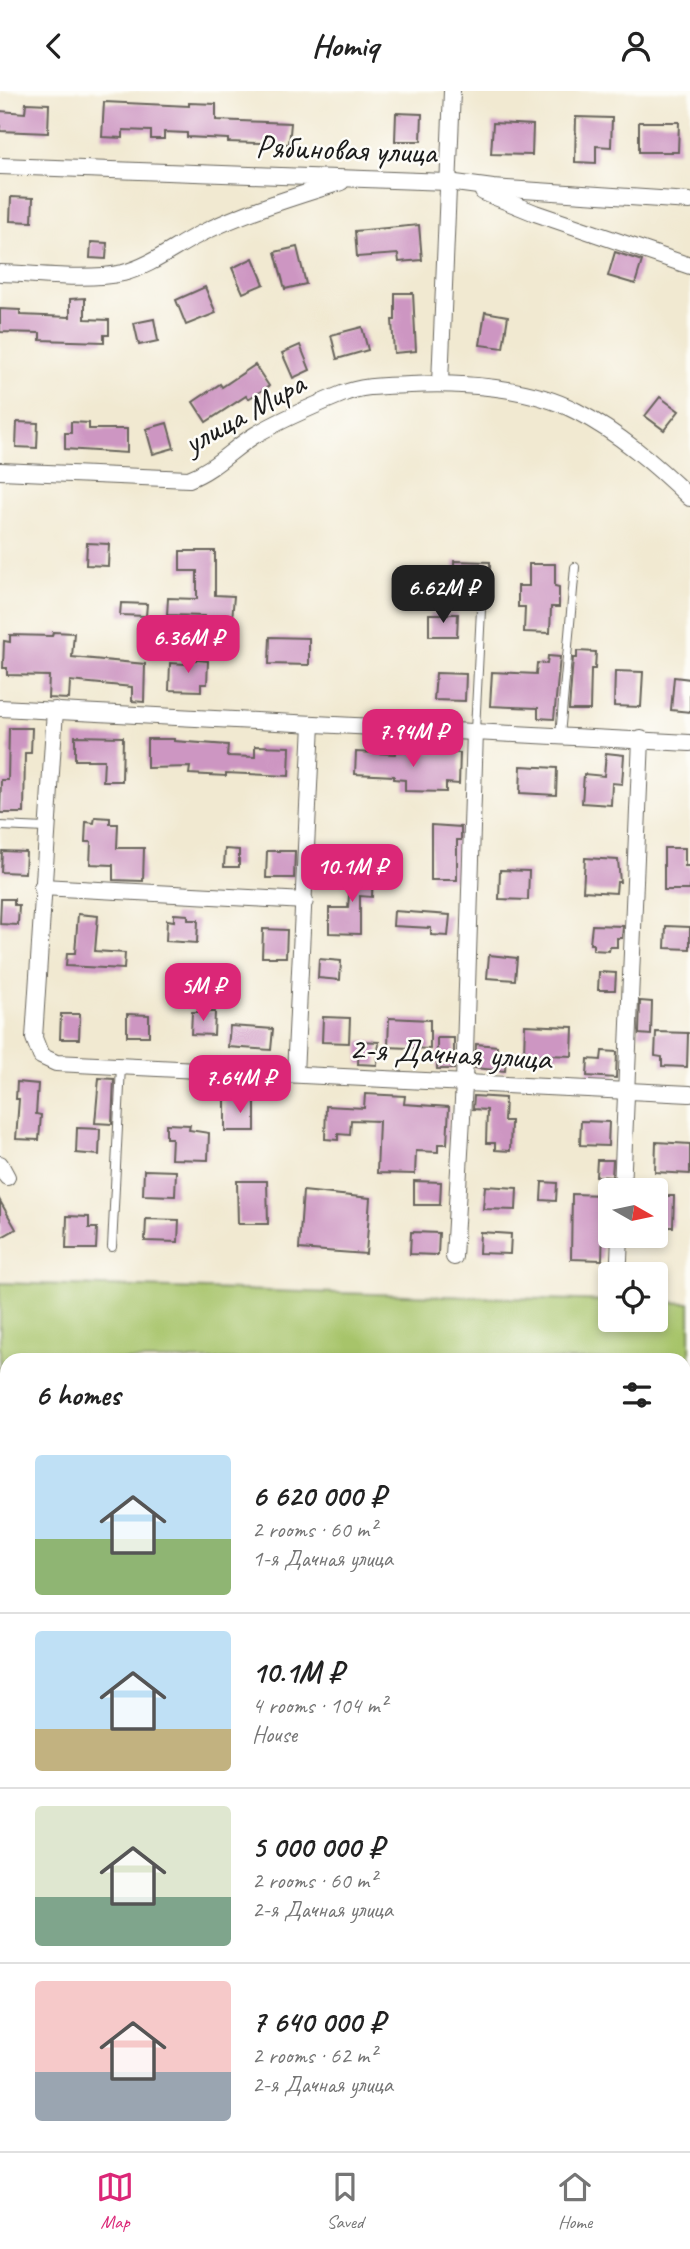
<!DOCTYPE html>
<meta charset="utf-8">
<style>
body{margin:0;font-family:Caveat,sans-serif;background:#f6f6f6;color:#222;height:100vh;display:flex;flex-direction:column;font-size:26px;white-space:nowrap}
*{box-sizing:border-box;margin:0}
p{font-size:23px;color:#767676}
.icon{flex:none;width:38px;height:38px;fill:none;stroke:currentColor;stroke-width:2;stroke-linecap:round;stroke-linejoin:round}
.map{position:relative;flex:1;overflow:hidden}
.panel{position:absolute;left:0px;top:1262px;width:691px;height:800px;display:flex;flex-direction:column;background:#fff;border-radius:21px 21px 0 0;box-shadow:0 4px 10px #0003}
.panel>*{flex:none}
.needle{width:46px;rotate:99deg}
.controls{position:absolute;left:598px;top:1087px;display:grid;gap:14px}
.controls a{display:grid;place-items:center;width:70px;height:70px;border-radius:7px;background:#fff;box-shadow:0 4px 10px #0003;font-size:35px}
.price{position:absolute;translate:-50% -60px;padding:0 16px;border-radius:14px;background:#db2777;color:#fff;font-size:23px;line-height:46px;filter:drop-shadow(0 2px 4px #0008)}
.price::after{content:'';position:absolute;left:50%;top:42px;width:21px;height:16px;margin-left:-10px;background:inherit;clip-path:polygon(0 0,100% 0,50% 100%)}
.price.current{background:#222;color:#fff}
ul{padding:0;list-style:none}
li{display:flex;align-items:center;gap:21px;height:175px;padding:0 35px}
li+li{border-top:2px solid #e0e0e0}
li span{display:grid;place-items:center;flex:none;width:196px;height:140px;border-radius:7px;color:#555}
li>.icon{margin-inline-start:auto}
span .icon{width:84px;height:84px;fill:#fffc;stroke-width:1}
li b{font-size:30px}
h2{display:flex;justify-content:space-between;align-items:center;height:84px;padding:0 35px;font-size:30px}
header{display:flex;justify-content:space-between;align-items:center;height:91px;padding:0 35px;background:#fff;font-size:32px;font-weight:700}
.menu{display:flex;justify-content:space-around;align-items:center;height:98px;border-top:2px solid #e0e0e0;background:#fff;font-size:19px;color:#767676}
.menu a{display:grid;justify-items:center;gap:4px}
.menu .current{color:#db2777}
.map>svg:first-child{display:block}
</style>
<header><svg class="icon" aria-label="back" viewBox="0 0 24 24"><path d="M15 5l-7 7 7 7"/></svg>Homiq<svg class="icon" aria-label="person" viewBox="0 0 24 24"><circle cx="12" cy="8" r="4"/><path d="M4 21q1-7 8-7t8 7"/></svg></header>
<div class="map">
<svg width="690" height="2060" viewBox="0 0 690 2060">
<rect width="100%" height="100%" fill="#fdfcf7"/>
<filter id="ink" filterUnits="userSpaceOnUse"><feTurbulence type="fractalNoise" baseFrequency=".0143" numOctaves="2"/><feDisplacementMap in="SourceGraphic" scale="14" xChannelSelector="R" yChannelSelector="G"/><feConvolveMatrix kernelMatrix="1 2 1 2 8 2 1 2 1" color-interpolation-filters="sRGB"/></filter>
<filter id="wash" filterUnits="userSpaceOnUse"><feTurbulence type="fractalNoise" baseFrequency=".00686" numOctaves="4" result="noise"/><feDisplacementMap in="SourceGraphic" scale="28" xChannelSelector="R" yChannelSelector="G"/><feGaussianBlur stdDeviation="1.57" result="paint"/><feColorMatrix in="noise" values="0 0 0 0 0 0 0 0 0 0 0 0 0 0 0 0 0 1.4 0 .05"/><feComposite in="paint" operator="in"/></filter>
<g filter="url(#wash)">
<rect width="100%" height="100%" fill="#f1e9d1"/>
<g fill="#a7c46b" stroke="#627044" stroke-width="2">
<polygon points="0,1192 611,1210 611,1228 656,1228 656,1211 690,1212 690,1669 684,1669 684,1269 7,1269 7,1384 0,1372"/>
<polygon points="640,2055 639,2060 505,2060 502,2055"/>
</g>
<g fill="#85aa5f" stroke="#50633e" stroke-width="2">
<rect x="0" y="1664" width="7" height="98"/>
<polygon points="502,2055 505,2060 391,2060 388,2055"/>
</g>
<g id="blocks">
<g fill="#cd96c2">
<polygon points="104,11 189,15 189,12 216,13 216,29 291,32 289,53 228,51 228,48 187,46 187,42 164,41 164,48 151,48 151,40 123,39 123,47 102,46"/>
<polygon points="26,12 49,13 48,42 0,40 0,20 25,22"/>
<polygon points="396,22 422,23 421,50 395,50"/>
<polygon points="576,26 612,27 611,56 596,55 596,72 575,71"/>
<polygon points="639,31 679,31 678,61 639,61"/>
<polygon points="493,32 533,34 532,64 491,63"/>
<polygon points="11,106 33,107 32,131 10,130"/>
<polygon points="419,134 422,169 399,171 398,163 357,166 355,140"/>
<polygon points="91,151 107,152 106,168 90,167"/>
<polygon points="297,156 306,193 285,198 275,161"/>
<polygon points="615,161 642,170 635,193 608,185"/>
<polygon points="253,167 264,193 243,202 232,177"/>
<polygon points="205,196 216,222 186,234 176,209"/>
<polygon points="395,202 413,202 416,260 394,262 392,229 395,229"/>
<polygon points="85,207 85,228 109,229 109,244 104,244 104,251 40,249 40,242 0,241 0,218 20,219 20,224 70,226 70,208"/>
<polygon points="485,221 508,225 503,257 480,254"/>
<polygon points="154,228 158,250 139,254 134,232"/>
<polygon points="362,236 368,259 337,268 331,244"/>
<polygon points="300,254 310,279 293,287 282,262"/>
<polygon points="255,274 269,295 248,308 246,305 206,331 193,311 220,293 222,296"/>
<polygon points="660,306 679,320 664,339 645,325"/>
<polygon points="17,331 38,332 37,357 16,356"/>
<polygon points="71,331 89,332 89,338 127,338 127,362 65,358 65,342 71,342"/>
<polygon points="167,332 174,357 153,363 146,338"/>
<polygon points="87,452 109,453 108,475 86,474"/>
<polygon points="180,460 215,460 215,504 234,505 229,564 202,562 204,525 167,524 168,507 197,508 197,480 180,480"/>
<polygon points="454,470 490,471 490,495 454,494"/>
<polygon points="529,473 555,473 555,495 559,496 559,516 551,516 550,542 524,541 525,516 518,516 518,495 529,495"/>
<polygon points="121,512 147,513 146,525 120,524"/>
<polygon points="429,523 458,523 457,545 429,545"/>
<polygon points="53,541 74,542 72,566 145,573 144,611 132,610 132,596 70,590 69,608 48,607 49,585 7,584 7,577 3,577 4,550 10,551 10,544 52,545"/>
<polygon points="270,546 309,547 309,574 269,573"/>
<polygon points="577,560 596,561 595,578 591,578 590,619 569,619 573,567 577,567"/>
<polygon points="548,565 560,566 554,628 538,627 538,617 490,615 492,581 536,583 537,572 547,573"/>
<polygon points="185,568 208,570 207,593 201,593 201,600 169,599 170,572 185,573"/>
<polygon points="615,580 643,581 641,616 614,615"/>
<polygon points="436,582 466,583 465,610 434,609"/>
<polygon points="674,586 690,588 690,621 671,619"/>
<polygon points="9,637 32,637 31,662 25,662 24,722 0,722 1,689 8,689"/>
<polygon points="75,645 123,646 122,690 103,690 104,669 75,669"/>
<polygon points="147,648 174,648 174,650 228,654 227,665 255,666 255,655 290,656 289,685 226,682 226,685 189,683 190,676 147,677"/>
<polygon points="396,660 460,662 459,693 446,692 446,701 405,700 405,689 394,688 394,685 355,683 356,661 395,663"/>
<polygon points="606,662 624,664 622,693 612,692 611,714 582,712 584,683 604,685"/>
<polygon points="521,675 557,677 556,704 520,702"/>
<polygon points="95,726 110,727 110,733 118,733 117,757 144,757 143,790 113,789 113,774 90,773 91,751 85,751 86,731 94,732"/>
<polygon points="431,734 461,736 461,749 457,749 457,789 431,789"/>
<polygon points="664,757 685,757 685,775 690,775 690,799 664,799"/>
<polygon points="225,758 239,759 239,776 224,776"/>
<polygon points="2,760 26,761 25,782 1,781"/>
<polygon points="267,760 295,760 294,787 266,787"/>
<polygon points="585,767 618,769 620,791 617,791 616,802 583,800"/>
<polygon points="351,778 373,780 372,806 360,805 360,843 329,842 329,817 348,817"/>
<polygon points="500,779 529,780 528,809 499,808"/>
<polygon points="1,808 14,808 14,814 19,814 18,834 0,833"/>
<polygon points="394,820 450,824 448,845 431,844 431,837 393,835"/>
<polygon points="78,823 98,825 95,860 125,862 124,878 66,875 67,862 75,862"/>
<polygon points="174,823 188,824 188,829 198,829 197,852 166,850 167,829 174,830"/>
<polygon points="592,834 623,835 622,847 617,847 617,856 610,856 609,860 593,859 593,853 590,853"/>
<polygon points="666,835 690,836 690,858 665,857"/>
<polygon points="263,838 287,839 286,866 262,866"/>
<polygon points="489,864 517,867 515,889 487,887"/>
<polygon points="319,868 341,870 340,889 318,887"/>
<polygon points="599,881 616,882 615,899 598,899"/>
<polygon points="640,910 652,911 651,944 639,943"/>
<polygon points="192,921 215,921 214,944 191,943"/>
<polygon points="61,923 80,923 79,948 60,948"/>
<polygon points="127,923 149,924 149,945 127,945"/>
<polygon points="323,926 350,927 349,952 322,951"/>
<polygon points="389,927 430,929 430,958 388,956"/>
<polygon points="525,934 573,936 572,965 524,963"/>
<polygon points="230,935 273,938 271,959 228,956"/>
<polygon points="656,941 688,942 687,976 662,975 662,966 655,965"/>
<rect x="437" y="947" width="17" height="31"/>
<polygon points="359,950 379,951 377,974 358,973"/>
<polygon points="476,953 497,955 497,962 506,963 505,980 475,977"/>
<polygon points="602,960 617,961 616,987 587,985 588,968 601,969"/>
<polygon points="99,987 114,988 112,1033 95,1032"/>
<polygon points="17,991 38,993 36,1023 41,1024 39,1049 16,1048 19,1008 16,1008"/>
<polygon points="365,1003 405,1005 404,1013 449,1016 447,1053 438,1053 438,1061 416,1060 415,1083 377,1082 379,1030 351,1029 350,1044 338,1043 338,1049 325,1048 326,1015 364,1017"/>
<polygon points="474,1005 505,1007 504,1030 511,1030 510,1060 495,1059 495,1052 486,1052 487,1019 473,1018"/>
<rect x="225" y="1008" width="30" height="32"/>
<polygon points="581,1030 609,1031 608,1055 580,1054"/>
<polygon points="166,1033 190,1034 189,1039 209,1042 208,1069 171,1068 172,1047 166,1047"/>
<polygon points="77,1037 100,1038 99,1064 76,1062"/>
<polygon points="656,1051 690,1053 690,1083 655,1081"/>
<polygon points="597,1069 613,1069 612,1086 596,1085"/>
<polygon points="144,1079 176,1080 175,1105 143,1104"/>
<polygon points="237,1090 267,1090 268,1133 238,1133"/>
<polygon points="414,1090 441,1091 440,1114 414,1114"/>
<polygon points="542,1091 557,1092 556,1110 541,1109"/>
<polygon points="485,1095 517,1097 516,1119 483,1118"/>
<polygon points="303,1100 370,1107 366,1163 299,1158"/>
<polygon points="572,1103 604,1104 602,1169 571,1168"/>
<polygon points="656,1105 674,1105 673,1136 656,1136"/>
<polygon points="0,1110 16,1138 0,1147"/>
<polygon points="67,1125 89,1126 89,1137 97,1137 96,1158 66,1158"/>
<polygon points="146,1128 179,1129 178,1151 145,1150"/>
<polygon points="411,1141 439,1142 438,1164 410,1163"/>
<polygon points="480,1141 511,1143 510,1163 479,1162"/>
</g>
</g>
</g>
<g filter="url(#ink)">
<use href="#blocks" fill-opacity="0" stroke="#67645b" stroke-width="2"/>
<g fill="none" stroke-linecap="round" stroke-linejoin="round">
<g stroke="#67645b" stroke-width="10">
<g id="lane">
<polyline points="475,640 481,518"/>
<polyline points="560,645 575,476"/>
<polyline points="0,735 46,737"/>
<polyline points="112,1156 121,975"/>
<polyline points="684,1813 690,1811"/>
</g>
</g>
<g stroke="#67645b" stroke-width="18">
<g id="street">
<polyline points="0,75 448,91 493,97 690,110"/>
<polyline points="483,101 535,122 690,175"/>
<path d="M0 182C38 183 87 190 123 182 151 175 174 156 200 143 244 121 293 106 341 91"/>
<polyline points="440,292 452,0"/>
<path d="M0 380 189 388C215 378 232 358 255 344 282 328 313 315 342 303 363 294 388 295 410 294 460 291 531 296 576 320 619 342 656 374 690 407"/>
<polyline points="0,617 690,652"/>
<polyline points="55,619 34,947 41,965 56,972 690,1003"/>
<polyline points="42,796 305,810"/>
<polyline points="295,983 312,633"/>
<polyline points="0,1073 7,1086"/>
<polyline points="622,1099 641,648"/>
<polyline points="454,1166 464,992 475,640"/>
<polyline points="619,1169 620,1144"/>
</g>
</g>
<g stroke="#67645b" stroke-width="25">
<g id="secondary">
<polyline points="0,1448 7,1460"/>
<polyline points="342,2054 345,2060"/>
</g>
</g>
<use href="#lane" stroke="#fff" stroke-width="8"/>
<use href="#street" stroke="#fff" stroke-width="16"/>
<use href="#secondary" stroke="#fff" stroke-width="23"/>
</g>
</g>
<g text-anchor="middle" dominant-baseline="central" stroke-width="5" stroke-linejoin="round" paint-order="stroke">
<g font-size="33" fill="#1c1c1c" stroke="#fdfcf7">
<text transform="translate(346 58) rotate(2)">Рябиновая улица</text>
<text transform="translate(244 322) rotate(-29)">улица Мира</text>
<text transform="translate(450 962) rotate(3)">2-я Дачная улица</text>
</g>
</g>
</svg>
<div class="controls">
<a><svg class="needle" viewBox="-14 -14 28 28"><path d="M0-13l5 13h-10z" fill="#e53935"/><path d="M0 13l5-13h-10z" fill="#767676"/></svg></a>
<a><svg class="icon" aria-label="locate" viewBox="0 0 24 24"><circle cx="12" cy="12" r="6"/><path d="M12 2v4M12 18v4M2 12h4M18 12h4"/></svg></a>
</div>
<b class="price current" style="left:443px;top:534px">6.62M ₽</b>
<b class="price" style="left:188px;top:584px">6.36M ₽</b>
<b class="price" style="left:413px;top:678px">7.94M ₽</b>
<b class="price" style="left:352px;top:813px">10.1M ₽</b>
<b class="price" style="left:203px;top:932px">5M ₽</b>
<b class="price" style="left:240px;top:1024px">7.64M ₽</b>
<section class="panel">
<h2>6 homes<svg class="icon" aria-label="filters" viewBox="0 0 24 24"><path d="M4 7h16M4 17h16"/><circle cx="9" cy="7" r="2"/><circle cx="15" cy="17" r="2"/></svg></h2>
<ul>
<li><span style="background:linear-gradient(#bfe0f5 60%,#8fb573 0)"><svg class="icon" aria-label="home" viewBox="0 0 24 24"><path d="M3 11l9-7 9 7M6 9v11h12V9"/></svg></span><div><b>6 620 000 ₽</b><p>2 rooms · 60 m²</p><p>1-я Дачная улица</p></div></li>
<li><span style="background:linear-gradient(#bfe0f5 70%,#c2b280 0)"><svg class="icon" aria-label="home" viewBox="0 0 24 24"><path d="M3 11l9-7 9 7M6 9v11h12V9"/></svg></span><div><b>10.1M ₽</b><p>4 rooms · 104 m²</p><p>House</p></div></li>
<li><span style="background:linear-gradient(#dfe7d0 65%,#7fa58c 0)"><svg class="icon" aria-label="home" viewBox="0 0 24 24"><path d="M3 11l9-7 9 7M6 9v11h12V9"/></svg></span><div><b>5 000 000 ₽</b><p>2 rooms · 60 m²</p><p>2-я Дачная улица</p></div></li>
<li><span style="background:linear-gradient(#f6c9c9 65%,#9aa5b1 0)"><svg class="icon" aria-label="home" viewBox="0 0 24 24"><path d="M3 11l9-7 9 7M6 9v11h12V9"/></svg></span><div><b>7 640 000 ₽</b><p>2 rooms · 62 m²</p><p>2-я Дачная улица</p></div></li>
</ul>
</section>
</div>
<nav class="menu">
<a class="current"><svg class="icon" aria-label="map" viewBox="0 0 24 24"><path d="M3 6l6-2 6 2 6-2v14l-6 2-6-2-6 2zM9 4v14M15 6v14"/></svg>Map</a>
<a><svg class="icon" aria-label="saved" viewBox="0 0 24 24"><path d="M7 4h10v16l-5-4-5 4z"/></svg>Saved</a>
<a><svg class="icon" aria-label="home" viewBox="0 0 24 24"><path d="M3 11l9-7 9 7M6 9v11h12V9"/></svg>Home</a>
</nav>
